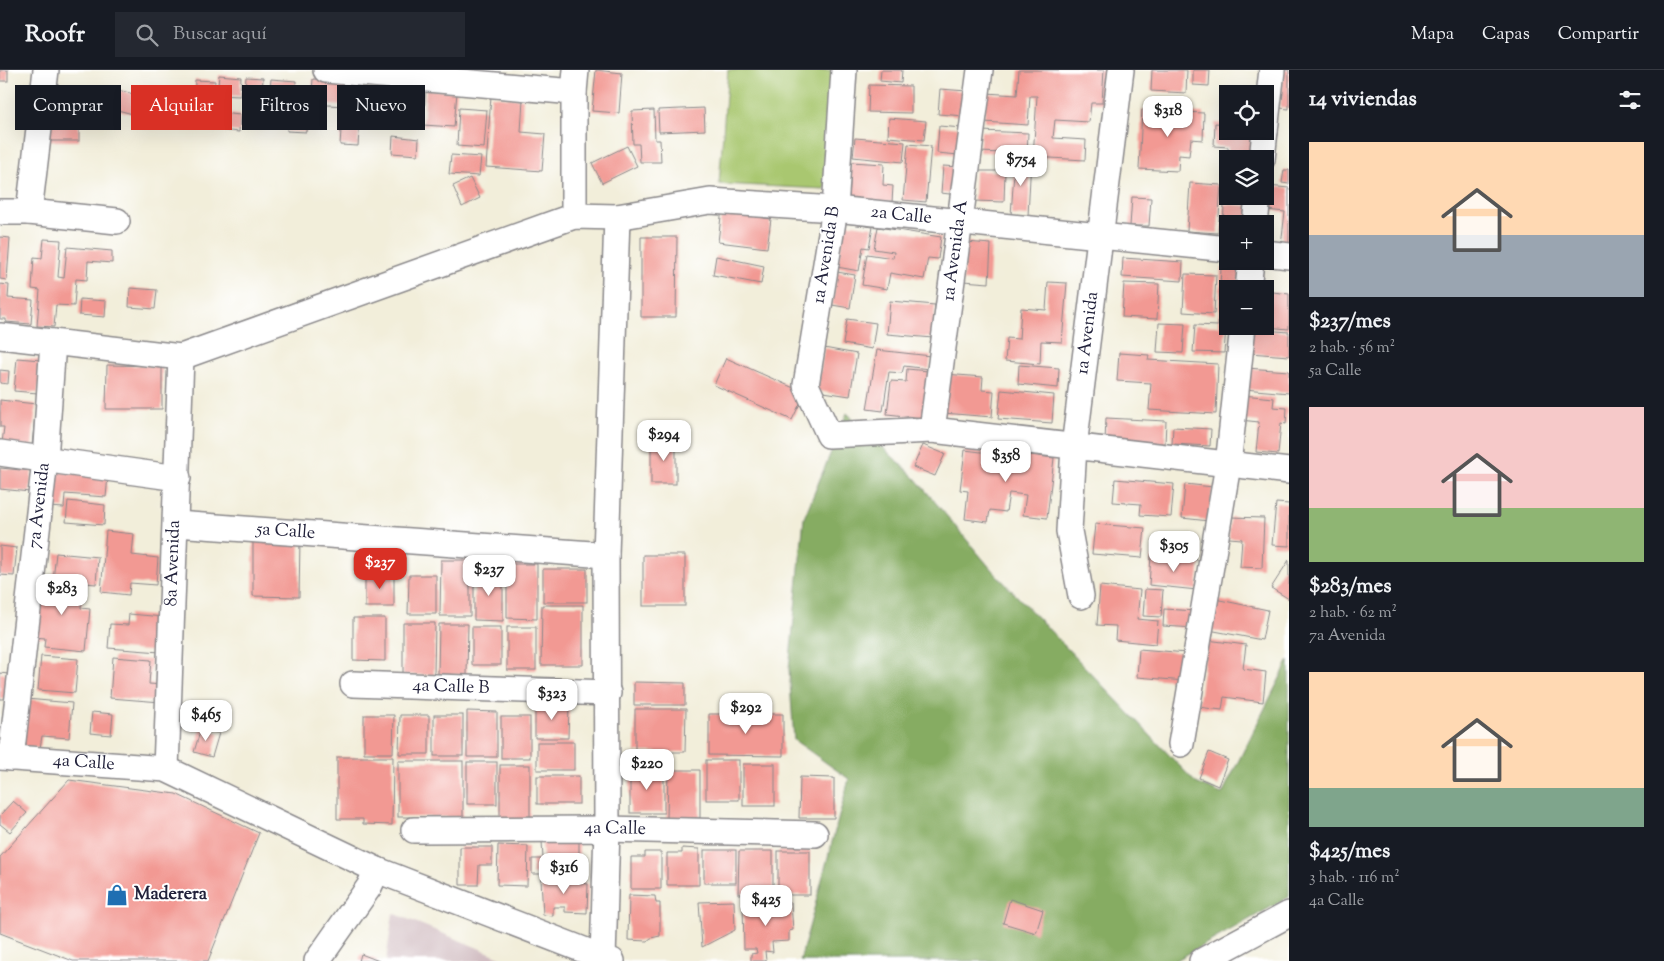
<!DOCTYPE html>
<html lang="es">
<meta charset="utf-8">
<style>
body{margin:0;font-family:"Sorts Mill Goudy",serif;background:#242831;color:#f1f3f6;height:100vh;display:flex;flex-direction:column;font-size:19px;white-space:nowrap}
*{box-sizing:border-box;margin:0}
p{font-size:16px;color:#9ea1a6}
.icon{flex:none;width:28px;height:28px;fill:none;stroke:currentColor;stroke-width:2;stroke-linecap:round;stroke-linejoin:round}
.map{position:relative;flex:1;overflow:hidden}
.side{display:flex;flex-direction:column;background:#171b24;width:375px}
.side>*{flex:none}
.hud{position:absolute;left:15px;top:15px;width:475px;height:45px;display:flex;gap:10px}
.tools{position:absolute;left:1219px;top:15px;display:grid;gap:10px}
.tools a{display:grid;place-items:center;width:55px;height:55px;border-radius:0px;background:#171b24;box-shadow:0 5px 20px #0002;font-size:25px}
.price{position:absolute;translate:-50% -42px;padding:0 11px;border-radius:10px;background:#fff;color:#222;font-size:16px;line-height:32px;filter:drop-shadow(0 1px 2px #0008)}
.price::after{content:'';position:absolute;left:50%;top:30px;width:15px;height:11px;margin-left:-8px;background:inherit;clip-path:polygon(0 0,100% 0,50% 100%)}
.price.current{background:#d93025;color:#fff}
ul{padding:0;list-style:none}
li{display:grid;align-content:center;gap:10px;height:265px;padding:0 20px}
li span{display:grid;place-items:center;height:155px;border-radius:0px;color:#555}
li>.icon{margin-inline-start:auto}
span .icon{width:90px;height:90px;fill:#fffc;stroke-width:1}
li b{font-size:21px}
h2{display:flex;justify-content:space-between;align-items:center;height:60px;padding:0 20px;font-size:21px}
.tag{padding:0 18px;border-radius:0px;background:#171b24;box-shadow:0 5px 20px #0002;font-size:18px;line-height:45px}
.tag.current{background:#d93025;color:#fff}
header{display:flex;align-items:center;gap:30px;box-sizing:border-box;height:70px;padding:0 25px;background:#171b24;border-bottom:1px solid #363941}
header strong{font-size:24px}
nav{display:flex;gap:28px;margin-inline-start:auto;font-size:18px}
.search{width:350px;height:45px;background:#242831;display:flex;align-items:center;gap:12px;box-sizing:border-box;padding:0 18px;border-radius:0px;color:#9ea1a6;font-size:19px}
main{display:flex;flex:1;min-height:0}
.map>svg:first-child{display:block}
</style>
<header>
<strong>Roofr</strong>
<div class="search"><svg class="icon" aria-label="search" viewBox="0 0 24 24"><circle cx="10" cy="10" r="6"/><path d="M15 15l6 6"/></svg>Buscar aquí</div>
<nav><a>Mapa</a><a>Capas</a><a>Compartir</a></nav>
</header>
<main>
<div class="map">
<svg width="1289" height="891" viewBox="0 0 1289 891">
<rect width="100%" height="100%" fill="#fff"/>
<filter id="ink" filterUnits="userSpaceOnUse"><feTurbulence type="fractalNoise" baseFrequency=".02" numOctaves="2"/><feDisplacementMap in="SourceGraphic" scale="10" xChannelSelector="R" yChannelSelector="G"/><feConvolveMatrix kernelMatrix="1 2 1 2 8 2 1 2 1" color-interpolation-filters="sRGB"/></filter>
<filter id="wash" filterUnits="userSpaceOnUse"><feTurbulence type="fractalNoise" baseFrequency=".0096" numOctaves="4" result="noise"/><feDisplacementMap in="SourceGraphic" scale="20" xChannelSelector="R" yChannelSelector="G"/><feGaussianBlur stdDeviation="1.12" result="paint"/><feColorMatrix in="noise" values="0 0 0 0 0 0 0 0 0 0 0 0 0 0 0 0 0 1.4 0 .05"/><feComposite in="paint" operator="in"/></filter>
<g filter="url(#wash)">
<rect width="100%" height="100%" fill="#f2eeda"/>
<polygon fill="#d2bec2" points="393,843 510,891 386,891"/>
<polygon fill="#a9c76f" stroke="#667455" points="728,0 833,0 825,119 719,114"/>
<polygon fill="#86ac62" stroke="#54674e" points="847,343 915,408 992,500 1196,713 1222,724 1289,590 1289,827 1175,891 800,891 849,709 794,670 789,599 804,448"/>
<g id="blocks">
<g fill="#f29993">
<rect x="0" y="0" width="8" height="11"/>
<polygon points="596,0 622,3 619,43 592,41"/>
<polygon points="881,0 902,0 901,13 880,11"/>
<polygon points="1019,0 1104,0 1102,33 1091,33 1089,52 1055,50 1053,68 1086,70 1085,90 1033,87 1037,26 1030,26 1028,55 984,52 986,23 1017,25"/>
<polygon points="1152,0 1187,0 1186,23 1151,21"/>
<polygon points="1193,0 1210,0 1209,16 1193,15"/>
<polygon points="1284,0 1289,0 1289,39 1280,38"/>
<polygon points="219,5 241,7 240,26 217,25"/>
<polygon points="246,7 263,8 261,42 243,41"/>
<polygon points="271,9 296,11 295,31 283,31 283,20 270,19"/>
<polygon points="313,9 346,11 345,36 311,34"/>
<polygon points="195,10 215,11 213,37 194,36"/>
<polygon points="869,15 911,16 911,43 868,42"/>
<polygon points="426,19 457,22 454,57 423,55"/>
<polygon points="940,19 967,21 965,46 938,44"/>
<polygon points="118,20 145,27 140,46 114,39"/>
<polygon points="491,26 523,29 521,62 545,64 542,101 486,97"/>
<polygon points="288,36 308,38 306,62 287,61"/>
<polygon points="459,38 487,40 484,78 457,76"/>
<polygon points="704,38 705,60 659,62 658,40"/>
<polygon points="654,40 655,70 660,70 661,92 640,92 639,74 633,74 632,41"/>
<polygon points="1142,40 1204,43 1203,70 1191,69 1189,86 1179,85 1178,101 1139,99"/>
<polygon points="202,42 217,42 217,54 203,54"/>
<polygon points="221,43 240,45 239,62 219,60"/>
<polygon points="342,45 360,46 358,76 340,75"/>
<polygon points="889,48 926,51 924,70 888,67"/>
<rect x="46" y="53" width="33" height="18"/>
<polygon points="1215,53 1228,54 1228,61 1254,61 1252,89 1228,89 1228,77 1214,76"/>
<polygon points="939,56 962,58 959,85 937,83"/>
<polygon points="981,61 1028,63 1027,84 979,82"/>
<polygon points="393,66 419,69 418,85 392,83"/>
<polygon points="855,68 905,72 903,92 853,87"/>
<polygon points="908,74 931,76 926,132 903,130"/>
<polygon points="627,76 637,96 602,113 592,93"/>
<polygon points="451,85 481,87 479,106 449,104"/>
<polygon points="1015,88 1031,89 1028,146 1011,145"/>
<polygon points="851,92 884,94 883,115 893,116 892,132 849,130"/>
<polygon points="943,96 960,97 958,125 941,123"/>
<polygon points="1284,100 1289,100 1289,114 1282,113"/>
<polygon points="975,101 1005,101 1004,132 974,131"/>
<polygon points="470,108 480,128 462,137 453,116"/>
<polygon points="1190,113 1221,115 1218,163 1187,161"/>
<polygon points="1268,116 1289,118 1289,176 1281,175 1285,142 1266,140"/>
<polygon points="1132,127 1151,128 1149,156 1130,156"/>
<polygon points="1224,134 1250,136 1249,154 1228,154 1228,164 1223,164"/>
<polygon points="722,138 745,145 771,149 767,178 718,172"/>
<polygon points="845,153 873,157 869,178 863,177 859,201 837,197"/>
<polygon points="878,157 941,167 938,189 928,188 924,209 890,203 887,219 862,215 867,184 893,188 894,182 874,179"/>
<polygon points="0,167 10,168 7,210 0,209"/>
<polygon points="641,167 677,167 676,247 641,247"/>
<polygon points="44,169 61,170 58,207 64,208 67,177 112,181 112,193 88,191 87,210 76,209 74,236 56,235 54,257 37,256 40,220 32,219 34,187 42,188"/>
<polygon points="966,172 991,174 989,213 963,211"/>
<polygon points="716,186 764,196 761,214 713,205"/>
<polygon points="1123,188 1183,192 1182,211 1122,207"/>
<polygon points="1221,198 1240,199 1239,219 1228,219 1228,257 1226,257 1224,283 1193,282 1195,255 1218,256"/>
<polygon points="837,202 855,205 850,238 832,235"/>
<polygon points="1185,204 1216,205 1214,244 1183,242"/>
<polygon points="1048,212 1067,213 1062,272 1041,271 1040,294 1005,291 1007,268 1019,269 1021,238 1046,240"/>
<polygon points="1124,213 1159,214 1157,249 1122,247"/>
<polygon points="0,214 9,215 8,228 33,230 31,254 6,252 6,249 0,249"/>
<polygon points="130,218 157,220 155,239 129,237"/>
<polygon points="1265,221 1289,224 1289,259 1265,257"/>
<polygon points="80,229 106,231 105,247 79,245"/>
<polygon points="890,231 935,235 933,268 887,264"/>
<polygon points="847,249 876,253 872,279 843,274"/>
<polygon points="1159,253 1185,254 1183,283 1157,282"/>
<polygon points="1251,259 1289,262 1289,286 1249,283"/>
<polygon points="824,278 857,284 850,326 817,321"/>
<polygon points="877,280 931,286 929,299 904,296 902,303 889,302 883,341 867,339"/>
<polygon points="1119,283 1149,285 1148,290 1218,294 1216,344 1149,340 1151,313 1117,311"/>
<polygon points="17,288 41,290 38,323 14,321"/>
<polygon points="726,288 805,323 792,350 714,315"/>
<polygon points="107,295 162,296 162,339 106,339"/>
<polygon points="1019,295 1059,298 1058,318 1018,314"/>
<polygon points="1246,298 1289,301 1289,323 1244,319"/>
<polygon points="907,299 929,301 924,348 887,344 891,311 906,312"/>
<polygon points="0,300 9,301 8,314 0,313"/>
<polygon points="945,304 983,307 982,320 994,321 992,347 943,343"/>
<polygon points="1001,320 1054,325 1052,353 998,349"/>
<polygon points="1242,325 1274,328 1273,337 1287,338 1286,354 1281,353 1278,384 1256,382 1259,352 1240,350"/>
<polygon points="0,330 36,334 32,376 2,373 4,357 0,357"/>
<polygon points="1106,348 1166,351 1165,374 1105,372"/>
<polygon points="1173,357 1211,359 1210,376 1172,374"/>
<rect x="651" y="370" width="25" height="44"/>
<polygon points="923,375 945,384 935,406 913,397"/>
<polygon points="965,380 997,384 997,381 1054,388 1047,448 1023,445 1026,425 1009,423 1006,442 990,440 988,452 965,449 968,421 960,420"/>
<polygon points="0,398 32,401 30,422 0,419"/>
<polygon points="51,401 108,406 106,427 65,424 64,438 48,437"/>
<polygon points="1115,409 1174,414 1171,447 1140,445 1141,434 1113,432"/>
<polygon points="1185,414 1213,417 1209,451 1182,448"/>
<polygon points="68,431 105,435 104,455 66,452"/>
<polygon points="1276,433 1289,434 1289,476 1272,475"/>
<polygon points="1230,447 1264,448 1262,498 1240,497 1242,469 1229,468"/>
<polygon points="1095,454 1145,458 1142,488 1092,484"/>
<polygon points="106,461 134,464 132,485 158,488 156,515 130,513 129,525 101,522"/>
<polygon points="253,470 300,470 299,527 253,526"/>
<polygon points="0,476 17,478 14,506 0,505"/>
<polygon points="56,483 98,487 96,514 53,510"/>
<rect x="643" y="485" width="42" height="51"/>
<polygon points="1151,486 1200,490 1197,520 1149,515"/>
<polygon points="441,490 470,490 470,546 440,546"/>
<polygon points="1289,490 1289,529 1271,518"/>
<polygon points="507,494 537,494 537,549 507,548"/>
<rect x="543" y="499" width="44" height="33"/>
<rect x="365" y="503" width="29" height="34"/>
<polygon points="474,504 503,504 503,551 474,550"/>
<polygon points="409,505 436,505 436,544 408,544"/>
<polygon points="39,511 83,515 81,538 90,539 86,581 44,577 45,568 34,567"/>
<polygon points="1100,516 1140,520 1137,549 1158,551 1156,574 1115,570 1116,556 1097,555"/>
<polygon points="1145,519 1163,520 1161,547 1143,546"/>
<polygon points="1215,529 1268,540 1262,570 1209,560"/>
<polygon points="542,535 583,535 583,595 541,595"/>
<polygon points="1164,539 1196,541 1195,558 1163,556"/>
<polygon points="129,544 164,547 160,582 108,578 110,554 128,555"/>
<polygon points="353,548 385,548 385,591 353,590"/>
<polygon points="403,553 435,553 434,605 403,605"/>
<polygon points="439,554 468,554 467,605 438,604"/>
<rect x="472" y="557" width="29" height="38"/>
<rect x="507" y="557" width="29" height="43"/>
<polygon points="1207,570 1246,575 1243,599 1266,602 1263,632 1224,627 1222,640 1198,637"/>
<polygon points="1139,579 1187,583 1185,611 1137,607"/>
<polygon points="41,586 78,589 75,623 38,620"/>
<polygon points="113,587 151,590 149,614 163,615 161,632 110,628"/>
<polygon points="0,603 8,604 6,629 0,629"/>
<polygon points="634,612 685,613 685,635 634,635"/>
<polygon points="26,629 72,633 69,668 42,666 40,678 21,677"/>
<polygon points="535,635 569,635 568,668 535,668"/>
<polygon points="635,639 686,639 685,682 635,682"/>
<polygon points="467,641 497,642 497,687 467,687"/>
<polygon points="92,642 113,644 111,665 90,663"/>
<polygon points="709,644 783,644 783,686 709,685"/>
<polygon points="364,645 394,645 393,683 364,683"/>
<polygon points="400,645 429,645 429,684 399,684"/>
<rect x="434" y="645" width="29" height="41"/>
<rect x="501" y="647" width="29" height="41"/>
<polygon points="201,658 219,663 212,687 194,682"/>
<rect x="537" y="672" width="37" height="28"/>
<polygon points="1209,682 1228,690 1218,716 1199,708"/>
<polygon points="337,687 393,687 392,755 363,754 363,749 337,749"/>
<rect x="706" y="690" width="33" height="40"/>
<rect x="398" y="691" width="65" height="56"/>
<rect x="467" y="692" width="30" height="42"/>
<rect x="743" y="694" width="32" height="42"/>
<rect x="500" y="695" width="30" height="55"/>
<rect x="630" y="699" width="34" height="44"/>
<polygon points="668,700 700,700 700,748 667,748"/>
<rect x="537" y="706" width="42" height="28"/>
<polygon points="800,707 834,708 834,748 799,748"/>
<polygon points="69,710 176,724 259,763 208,891 73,891 0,863 0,787"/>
<polygon points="13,731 27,743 10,762 0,754 0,745"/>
<polygon points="542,771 579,771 579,791 571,792 571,804 532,804 532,789 543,789"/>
<polygon points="498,775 528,776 527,816 497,815"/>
<polygon points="460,777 492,777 492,795 479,795 478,815 460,815"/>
<polygon points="682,778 699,779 699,815 667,815 667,783 682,783"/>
<rect x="704" y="780" width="32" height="33"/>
<polygon points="739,781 773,781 773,824 738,824"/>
<rect x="778" y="781" width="32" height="44"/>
<polygon points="645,782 661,782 661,819 631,819 631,787 645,787"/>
<polygon points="575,807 576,812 588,814 587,843 565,842 565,837 553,837 553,846 543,845 541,809"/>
<polygon points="629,825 655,826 656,833 660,833 660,866 651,868 647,871 628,870"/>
<polygon points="1010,829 1043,840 1036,863 1003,853"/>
<polygon points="734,831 735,860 702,877 699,832"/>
<polygon points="791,833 793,860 789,861 789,871 772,872 773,882 765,881 766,891 751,891 751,884 757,883 756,879 744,879 743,834"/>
<polygon points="361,884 379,891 359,891"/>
</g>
</g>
</g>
<g filter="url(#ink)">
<use href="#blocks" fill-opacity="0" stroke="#8a888a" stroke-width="1"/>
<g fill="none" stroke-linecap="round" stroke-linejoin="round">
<g stroke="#8a888a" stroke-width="28">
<g id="minor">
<polyline points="326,0 574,22"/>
<polyline points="844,0 835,139 806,315 829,365 932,360 1289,401"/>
<polyline points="1265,61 1272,0"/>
<polyline points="1262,89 1265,61"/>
<polyline points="0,142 29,142 117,151"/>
<polyline points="29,142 46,0"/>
<polyline points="574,146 574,22 576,0"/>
<polyline points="1255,154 1258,126"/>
<polyline points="1265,183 1289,186"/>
<polyline points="1248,219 1251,191"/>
<path id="s1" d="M0 266 181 287 574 146 617 147 710 131 835 139 1228 179"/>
<path id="s2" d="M932 360 980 0"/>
<polyline points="0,383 178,408"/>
<path id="s3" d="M176 454 606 485"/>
<path id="s4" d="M1081 526 1069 461 1074 377 1121 0"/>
<path id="s5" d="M353 614 608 623"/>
<polyline points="1181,674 1228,395 1243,256"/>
<path id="s6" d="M0 687 166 699 377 800 612 891"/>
<path id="s7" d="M11 688 45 390 53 272"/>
<path id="s8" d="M166 699 181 287"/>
<path id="s9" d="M414 760 607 759 815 764"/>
<polyline points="603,888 607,759 606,485 617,147"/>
<polyline points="317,891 369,817 377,800"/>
<polyline points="1202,891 1289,844"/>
</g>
</g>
<use href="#minor" stroke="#fff" stroke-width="25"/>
</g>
</g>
<defs>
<g id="shop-bare" transform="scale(1.725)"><path d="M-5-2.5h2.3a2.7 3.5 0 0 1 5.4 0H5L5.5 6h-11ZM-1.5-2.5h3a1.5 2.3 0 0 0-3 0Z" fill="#1f6fb2" stroke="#fff" stroke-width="2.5" paint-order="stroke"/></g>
</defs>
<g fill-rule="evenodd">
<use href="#shop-bare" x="117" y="825"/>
</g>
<g text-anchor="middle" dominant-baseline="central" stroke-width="4" stroke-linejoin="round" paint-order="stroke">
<g font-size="18" fill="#22223b" stroke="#fff">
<text stroke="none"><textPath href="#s1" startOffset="929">2a Calle</textPath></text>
<text stroke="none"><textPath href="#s2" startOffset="181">1a Avenida A</textPath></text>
<text transform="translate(827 185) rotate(-81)">1a Avenida B</text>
<text stroke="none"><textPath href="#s4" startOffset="265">1a Avenida</textPath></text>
<text stroke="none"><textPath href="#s7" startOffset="254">7a Avenida</textPath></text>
<text stroke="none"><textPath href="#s3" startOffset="110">5a Calle</textPath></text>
<text stroke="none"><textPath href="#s8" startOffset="206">8a Avenida</textPath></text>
<text stroke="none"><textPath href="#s5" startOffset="98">4a Calle B</textPath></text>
<text stroke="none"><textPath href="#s6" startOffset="84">4a Calle</textPath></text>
<text stroke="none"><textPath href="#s9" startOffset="201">4a Calle</textPath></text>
</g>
<g font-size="18" font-weight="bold" fill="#22223b" stroke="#fff" text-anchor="start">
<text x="134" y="825">Maderera</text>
</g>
</g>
</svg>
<div class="tools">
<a><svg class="icon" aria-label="locate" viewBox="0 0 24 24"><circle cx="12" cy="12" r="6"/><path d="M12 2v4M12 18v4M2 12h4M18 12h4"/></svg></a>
<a><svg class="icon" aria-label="layers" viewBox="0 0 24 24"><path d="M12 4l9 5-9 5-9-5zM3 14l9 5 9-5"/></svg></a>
<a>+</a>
<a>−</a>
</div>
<b class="price" style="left:1168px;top:68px">$318</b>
<b class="price" style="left:1021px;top:117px">$754</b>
<b class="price" style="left:664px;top:392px">$294</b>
<b class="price" style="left:1006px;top:413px">$358</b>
<b class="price" style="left:1174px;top:503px">$305</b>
<b class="price current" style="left:380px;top:520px">$237</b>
<b class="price" style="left:489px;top:527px">$237</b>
<b class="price" style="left:62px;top:546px">$283</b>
<b class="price" style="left:552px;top:651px">$323</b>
<b class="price" style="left:746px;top:665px">$292</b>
<b class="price" style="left:206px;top:672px">$465</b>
<b class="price" style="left:647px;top:721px">$220</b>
<b class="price" style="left:564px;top:825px">$316</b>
<b class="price" style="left:766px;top:857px">$425</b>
<div class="hud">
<a class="tag">Comprar</a>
<a class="tag current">Alquilar</a>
<a class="tag">Filtros</a>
<a class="tag">Nuevo</a>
</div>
</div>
<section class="side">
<h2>14 viviendas<svg class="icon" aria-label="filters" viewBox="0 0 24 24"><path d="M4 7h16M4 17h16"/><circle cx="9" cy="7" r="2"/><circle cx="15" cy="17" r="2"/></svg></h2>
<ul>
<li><span style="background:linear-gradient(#ffd9b3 60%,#9aa5b1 0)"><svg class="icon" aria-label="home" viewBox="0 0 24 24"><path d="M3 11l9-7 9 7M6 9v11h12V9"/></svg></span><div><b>$237/mes</b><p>2 hab. · 56 m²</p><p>5a Calle</p></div></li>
<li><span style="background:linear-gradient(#f6c9c9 65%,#8fb573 0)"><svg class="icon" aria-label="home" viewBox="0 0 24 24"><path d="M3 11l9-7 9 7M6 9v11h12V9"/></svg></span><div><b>$283/mes</b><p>2 hab. · 62 m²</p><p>7a Avenida</p></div></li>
<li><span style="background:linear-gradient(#ffd9b3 75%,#7fa58c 0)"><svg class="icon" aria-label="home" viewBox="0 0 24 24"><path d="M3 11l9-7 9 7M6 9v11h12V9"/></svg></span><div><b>$425/mes</b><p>3 hab. · 116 m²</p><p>4a Calle</p></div></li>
</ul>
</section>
</main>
